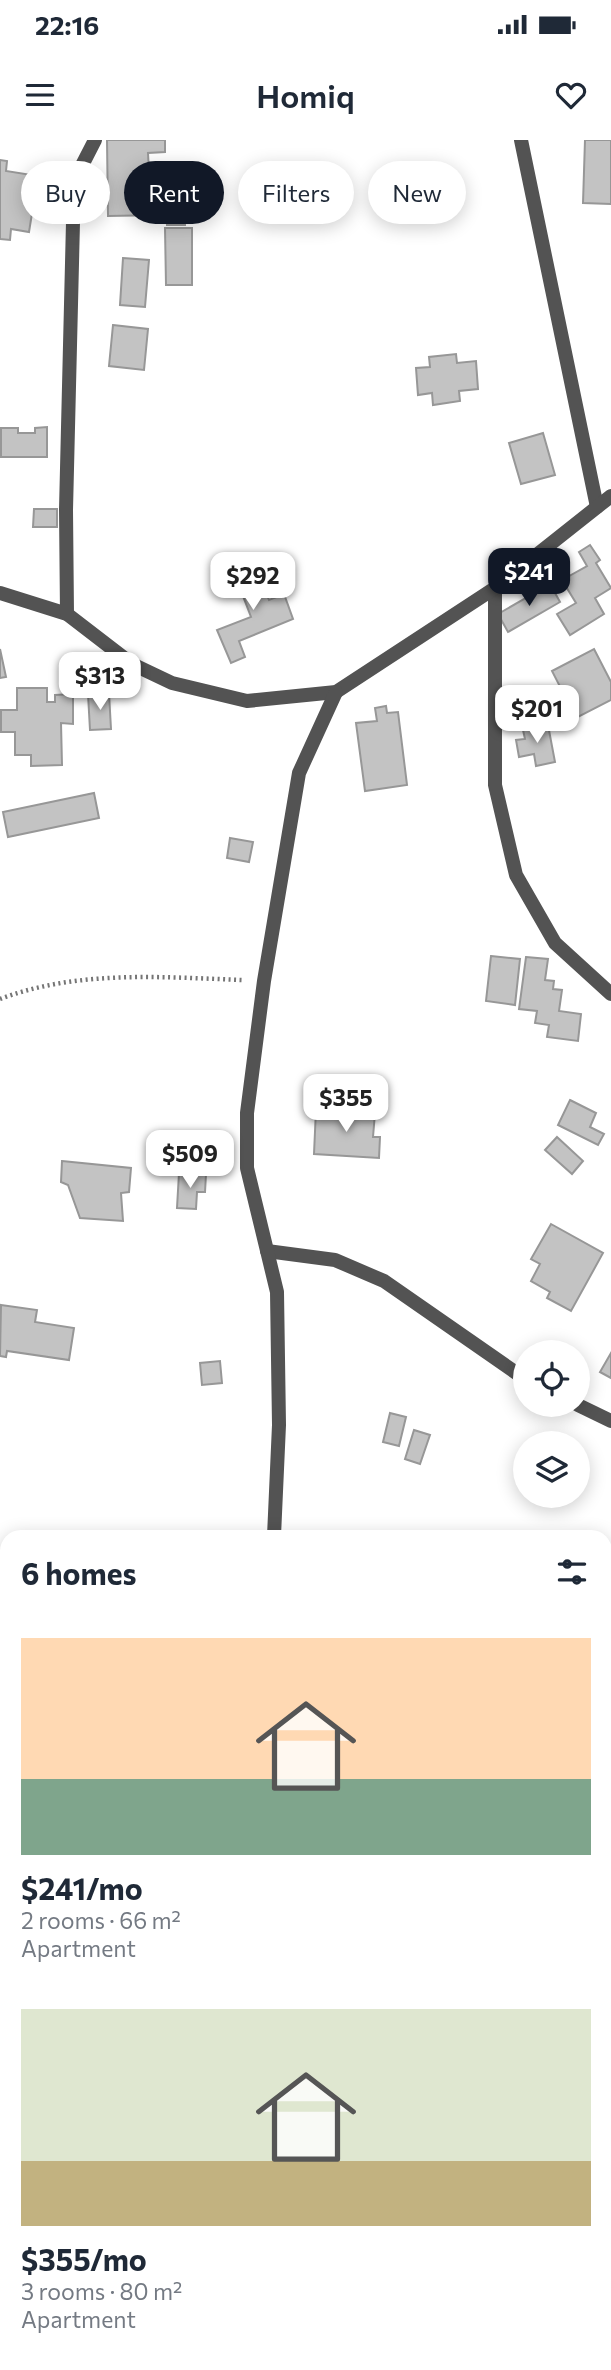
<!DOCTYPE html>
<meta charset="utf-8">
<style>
body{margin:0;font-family:Commissioner,sans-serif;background:#f2f2f3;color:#1f2937;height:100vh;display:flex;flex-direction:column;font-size:26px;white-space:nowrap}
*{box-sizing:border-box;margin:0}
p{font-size:23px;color:#747a83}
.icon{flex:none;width:38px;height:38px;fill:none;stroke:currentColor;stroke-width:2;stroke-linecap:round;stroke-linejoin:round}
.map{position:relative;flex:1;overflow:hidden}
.sheet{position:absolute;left:0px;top:1390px;width:612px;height:842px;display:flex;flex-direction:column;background:#fff;border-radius:21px 21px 0 0;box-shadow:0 4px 18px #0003}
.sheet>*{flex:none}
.top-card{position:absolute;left:21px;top:21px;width:570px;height:63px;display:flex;gap:14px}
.controls{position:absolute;left:513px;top:1200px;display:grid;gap:14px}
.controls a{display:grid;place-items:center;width:77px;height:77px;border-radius:50%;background:#fff;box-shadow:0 4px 18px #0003;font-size:35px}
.price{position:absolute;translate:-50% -60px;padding:0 16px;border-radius:14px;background:#fff;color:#222;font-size:23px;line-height:46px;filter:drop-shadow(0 2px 4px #0008)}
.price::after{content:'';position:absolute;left:50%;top:42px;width:21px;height:16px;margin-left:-10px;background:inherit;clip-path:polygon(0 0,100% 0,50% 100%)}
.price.selected{background:#111827;color:#fff}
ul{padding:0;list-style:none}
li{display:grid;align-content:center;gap:14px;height:371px;padding:0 21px}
li span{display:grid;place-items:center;height:217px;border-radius:0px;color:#555}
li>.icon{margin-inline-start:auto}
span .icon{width:126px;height:126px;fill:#fffc;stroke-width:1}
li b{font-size:30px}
h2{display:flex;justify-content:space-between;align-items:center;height:84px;padding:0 21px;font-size:30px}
.tag{padding:0 24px;border-radius:32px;background:#fff;box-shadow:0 4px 18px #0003;font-size:24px;line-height:63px}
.tag.selected{background:#111827;color:#fff}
.status{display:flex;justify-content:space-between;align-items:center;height:49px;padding:0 35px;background:#fff;direction:ltr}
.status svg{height:19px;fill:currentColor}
header{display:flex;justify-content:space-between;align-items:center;height:91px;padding:0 21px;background:#fff;font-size:32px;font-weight:600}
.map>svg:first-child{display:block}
</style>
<div class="status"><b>22:16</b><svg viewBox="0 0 49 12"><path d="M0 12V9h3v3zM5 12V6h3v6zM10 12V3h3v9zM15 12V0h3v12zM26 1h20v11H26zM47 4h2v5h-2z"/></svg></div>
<header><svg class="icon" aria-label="menu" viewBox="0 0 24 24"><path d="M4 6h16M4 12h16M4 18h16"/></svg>Homiq<svg class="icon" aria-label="heart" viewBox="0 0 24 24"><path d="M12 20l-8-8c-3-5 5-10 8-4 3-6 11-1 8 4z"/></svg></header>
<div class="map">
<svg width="611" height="2230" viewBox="0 0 611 2230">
<rect width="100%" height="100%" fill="#fff"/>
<g fill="#c3c3c3" stroke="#979797" stroke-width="2">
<polygon points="107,0 165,0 165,12 148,13 149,32 154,32 155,49 162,49 163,75 108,76"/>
<polygon points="585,0 611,0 611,64 583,63"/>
<polygon points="0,20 7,21 6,31 38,36 29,92 11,89 10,100 0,99"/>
<polygon points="185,61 185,85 167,85 166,62"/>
<polygon points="165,88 192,88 192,145 166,145"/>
<polygon points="123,118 149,120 145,167 120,165"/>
<polygon points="113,185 148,189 144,230 109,226"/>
<polygon points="456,214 457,223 476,221 478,249 459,251 460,261 433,265 432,253 418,255 416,228 430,227 429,217"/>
<polygon points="47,287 47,317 1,317 1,288 18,288 18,293 35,293 35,288"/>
<polygon points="543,293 555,335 521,344 509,303"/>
<polygon points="34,369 57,369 57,387 33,387"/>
<polygon points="590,405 600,420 596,423 611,448 595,458 604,474 570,495 557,474 576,463 562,440 587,426 579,412"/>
<polygon points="254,422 269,460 284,454 293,479 239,501 245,517 231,523 217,490 251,477 233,430"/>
<polygon points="550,444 560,462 508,492 498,474"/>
<polygon points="0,509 6,537 0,538"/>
<polygon points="594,509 611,542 611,560 576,578 552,531"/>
<polygon points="17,548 47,548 47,562 55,562 55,555 73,554 73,584 61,583 62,625 31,626 31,615 15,615 15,592 1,592 1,570 17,570"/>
<polygon points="109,553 111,589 90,590 88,554"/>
<polygon points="386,566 387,573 398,572 407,645 365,651 356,583 377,581 375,568"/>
<polygon points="548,585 555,622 536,626 534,614 519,617 516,600 525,599 523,590"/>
<polygon points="94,653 99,678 8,697 3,672"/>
<polygon points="230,698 253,702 249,722 227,718"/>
<polygon points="491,816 520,819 515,865 486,861"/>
<polygon points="526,817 548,819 545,840 554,841 553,849 562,850 559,871 581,874 578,901 547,897 549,885 535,883 537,871 519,869"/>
<polygon points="570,960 596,973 590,987 604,994 598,1005 558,985"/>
<polygon points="316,969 375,973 373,997 380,997 379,1018 314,1014"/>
<polygon points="557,997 583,1021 572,1034 545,1010"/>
<polygon points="62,1021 131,1028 129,1052 121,1053 123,1081 80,1078 68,1045 61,1042"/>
<polygon points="179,1033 206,1034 205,1052 197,1052 196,1069 177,1068"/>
<polygon points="551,1084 603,1113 571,1171 547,1158 550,1152 531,1141 540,1124 531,1119"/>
<polygon points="1,1165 37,1170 35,1182 74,1188 69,1220 7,1211 6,1217 0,1216"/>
<polygon points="611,1213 611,1238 600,1232"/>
<polygon points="220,1221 222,1243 202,1245 200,1223"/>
<polygon points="390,1273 406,1277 399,1306 383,1302"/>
<polygon points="414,1290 430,1295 420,1324 405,1319"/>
<polygon points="3,1520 7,1520 7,1588 0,1587 0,1537"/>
<polygon points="0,2199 7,2200 7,2224 50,2224 50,2230 0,2230"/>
</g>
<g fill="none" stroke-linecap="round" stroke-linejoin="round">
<g stroke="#757575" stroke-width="4.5" stroke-dasharray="2 3.5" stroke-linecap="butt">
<path d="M0 859C77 830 161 837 242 840"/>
<polyline points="0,1518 7,1519"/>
</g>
<g stroke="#535353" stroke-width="14">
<polyline points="521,0 597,367"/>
<polyline points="495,448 495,645 516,735 555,803 611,854"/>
<polyline points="0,453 67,474 132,524 172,543 247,561 336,552 495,448 611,356"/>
<polyline points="67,474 66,370 74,41 95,0"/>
<polyline points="267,1111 335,1120 384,1141 525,1239"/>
<polyline points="578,1265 611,1281"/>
<polyline points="274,1396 279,1285 277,1152 247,1028 247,973 264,841 299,633 336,552"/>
<polyline points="0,1860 7,1856"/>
<polyline points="606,1932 611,1935"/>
<polyline points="0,2002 7,2022"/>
<polyline points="134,2224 137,2230"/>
</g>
</g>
</svg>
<div class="controls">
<a><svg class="icon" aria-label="locate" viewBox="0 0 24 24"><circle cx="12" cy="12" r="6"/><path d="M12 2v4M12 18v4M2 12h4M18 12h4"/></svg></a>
<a><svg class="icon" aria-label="layers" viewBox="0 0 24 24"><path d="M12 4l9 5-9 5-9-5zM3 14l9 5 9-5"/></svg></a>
</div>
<b class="price selected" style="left:529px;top:468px">$241</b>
<b class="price" style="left:253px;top:472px">$292</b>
<b class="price" style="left:100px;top:572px">$313</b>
<b class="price" style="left:537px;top:605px">$201</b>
<b class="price" style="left:346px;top:994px">$355</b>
<b class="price" style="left:190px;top:1050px">$509</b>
<div class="top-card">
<a class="tag">Buy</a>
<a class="tag selected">Rent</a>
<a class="tag">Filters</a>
<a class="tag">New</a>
</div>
<section class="sheet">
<h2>6 homes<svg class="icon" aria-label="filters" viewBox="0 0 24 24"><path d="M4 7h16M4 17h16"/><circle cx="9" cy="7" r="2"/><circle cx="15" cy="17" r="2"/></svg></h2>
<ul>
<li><span style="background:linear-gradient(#ffd9b3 65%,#7fa58c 0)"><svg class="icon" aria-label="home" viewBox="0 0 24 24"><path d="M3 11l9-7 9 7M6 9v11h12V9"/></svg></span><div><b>$241/mo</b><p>2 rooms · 66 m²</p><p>Apartment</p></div></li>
<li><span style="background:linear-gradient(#dfe7d0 70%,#c2b280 0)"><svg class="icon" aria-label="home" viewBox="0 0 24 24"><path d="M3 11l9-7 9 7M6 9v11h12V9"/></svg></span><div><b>$355/mo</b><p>3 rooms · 80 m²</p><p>Apartment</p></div></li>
</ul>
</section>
</div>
